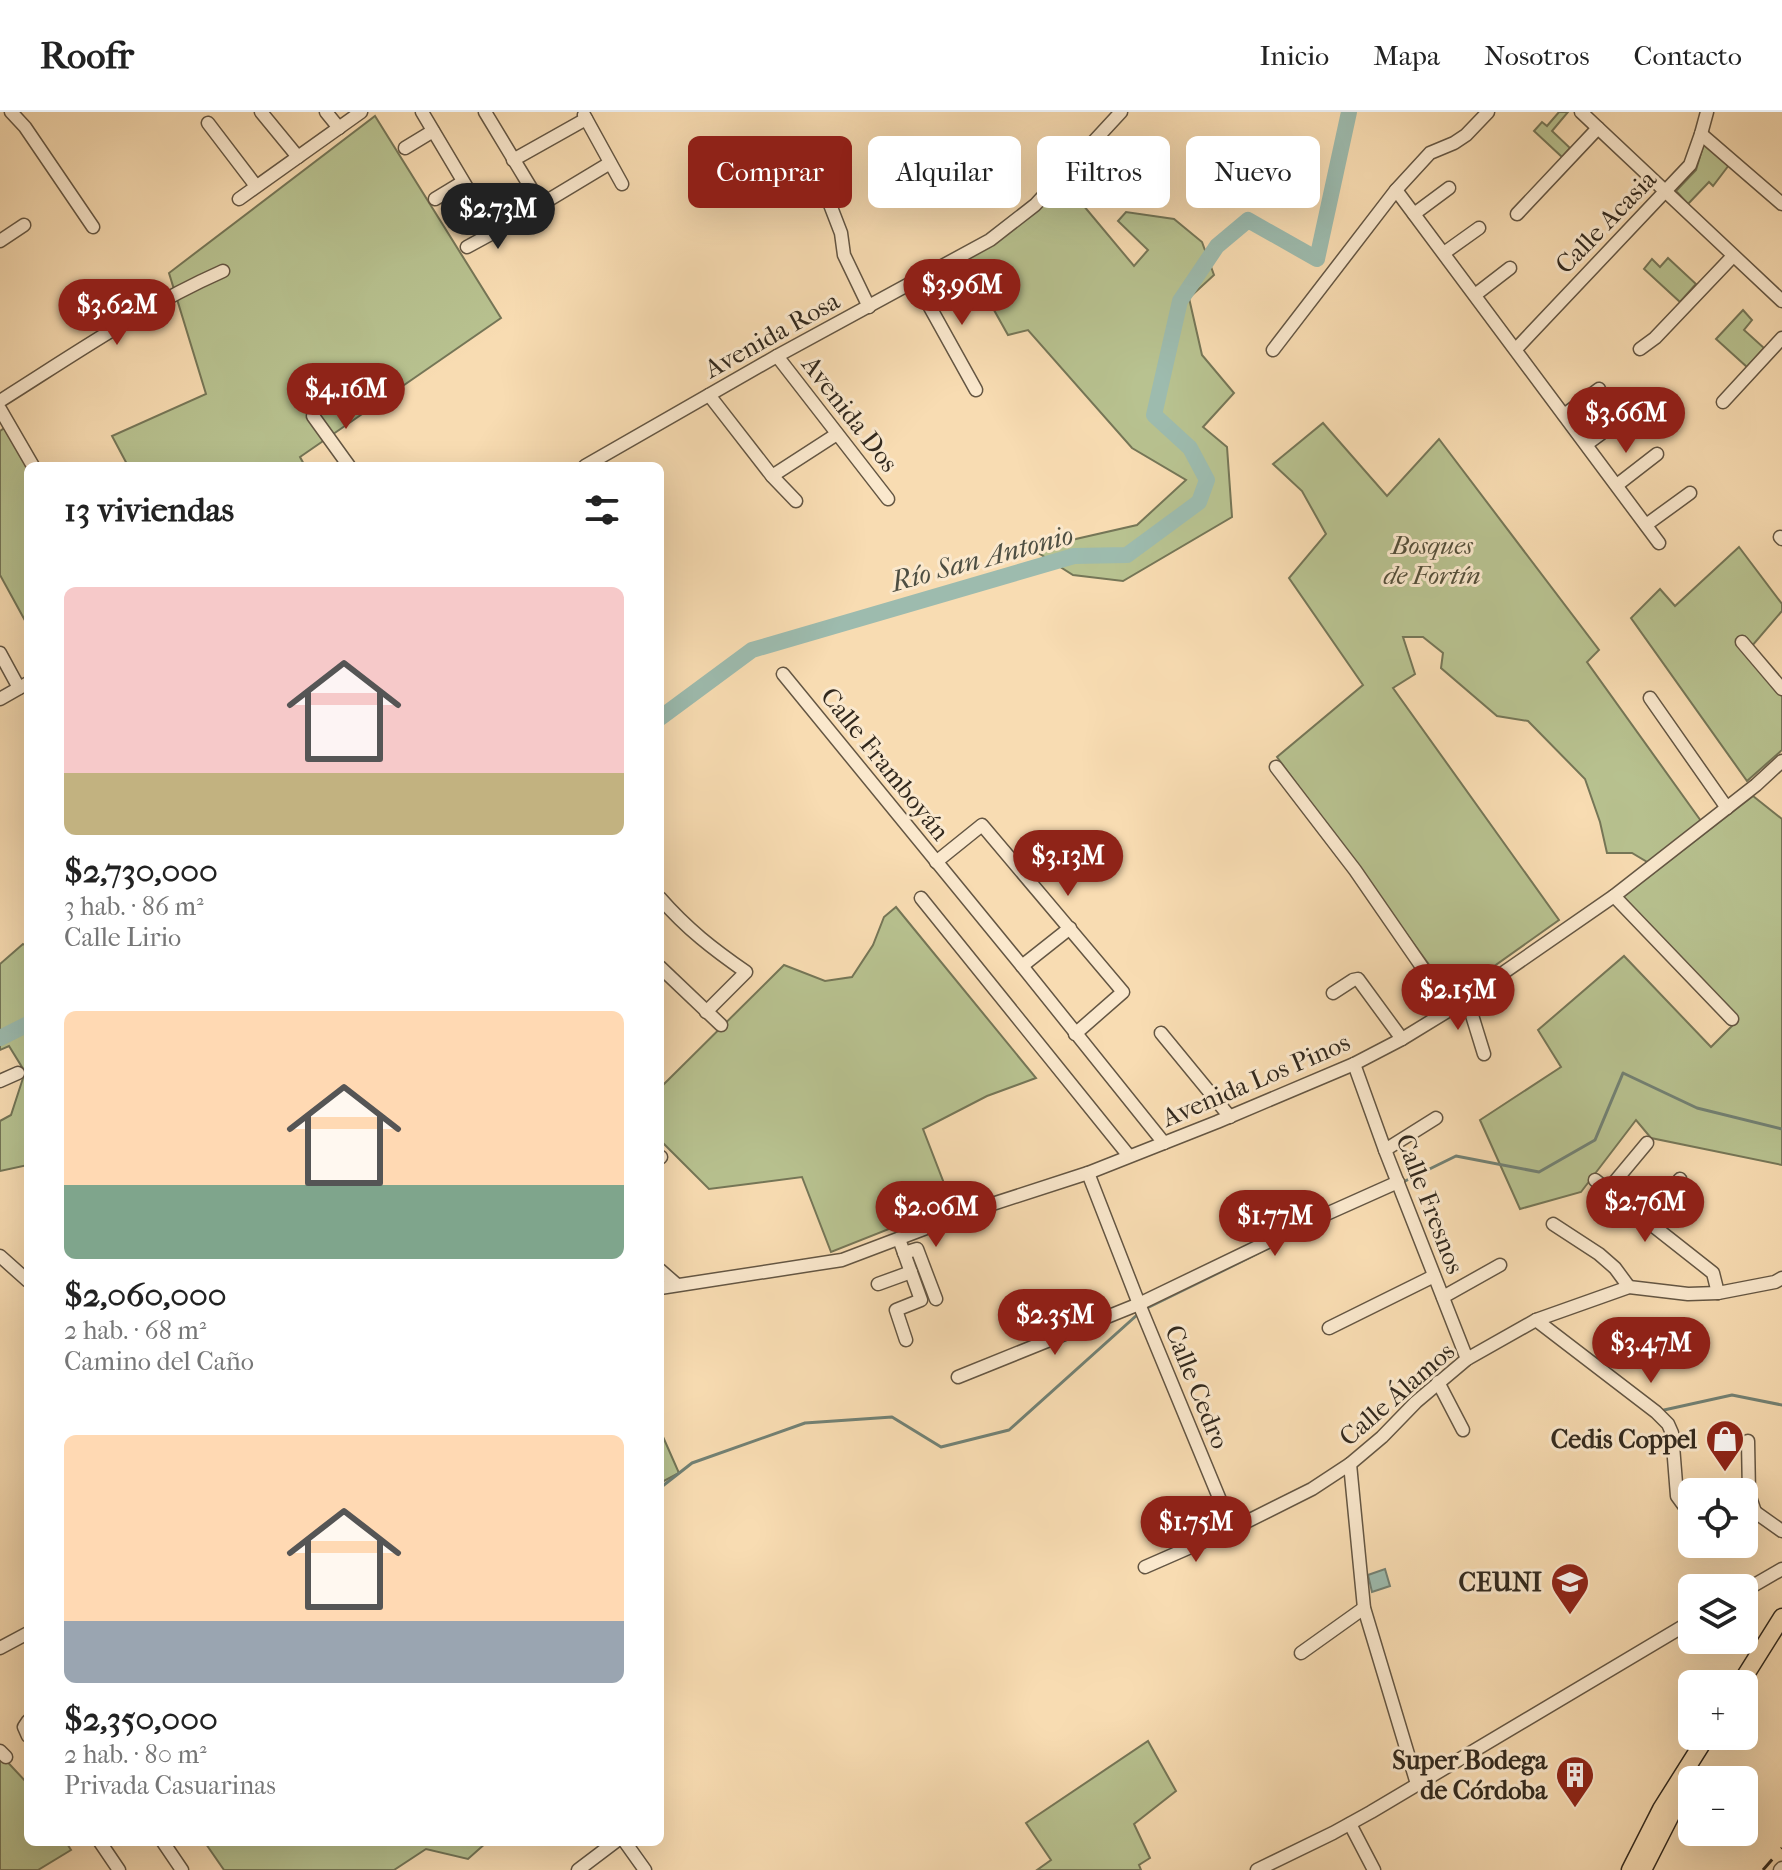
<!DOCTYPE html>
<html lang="es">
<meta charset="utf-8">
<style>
body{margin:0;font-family:"IM FELL French Canon",serif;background:#f2f2f2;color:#222;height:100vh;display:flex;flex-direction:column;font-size:30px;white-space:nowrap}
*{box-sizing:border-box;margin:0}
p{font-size:26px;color:#767676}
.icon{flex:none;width:44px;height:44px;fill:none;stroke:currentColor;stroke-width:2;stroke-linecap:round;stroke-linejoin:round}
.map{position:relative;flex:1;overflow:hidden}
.drawer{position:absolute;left:24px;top:350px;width:640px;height:1384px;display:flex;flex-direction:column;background:#fff;border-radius:12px;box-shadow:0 8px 32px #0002}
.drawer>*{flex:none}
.top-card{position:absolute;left:688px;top:24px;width:760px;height:72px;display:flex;gap:16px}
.controls{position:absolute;left:1678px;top:1366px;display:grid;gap:16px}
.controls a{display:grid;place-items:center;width:80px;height:80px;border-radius:12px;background:#fff;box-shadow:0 8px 32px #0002;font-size:40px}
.price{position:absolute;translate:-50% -68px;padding:0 18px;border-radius:28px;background:#8f2418;color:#fff;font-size:26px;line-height:52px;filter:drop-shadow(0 2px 4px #0008)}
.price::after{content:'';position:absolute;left:50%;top:48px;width:24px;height:18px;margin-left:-12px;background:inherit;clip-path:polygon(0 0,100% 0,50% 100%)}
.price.active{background:#222;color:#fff}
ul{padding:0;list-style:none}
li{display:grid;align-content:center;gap:16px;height:424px;padding:0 40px}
li span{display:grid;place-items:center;height:248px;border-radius:12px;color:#555}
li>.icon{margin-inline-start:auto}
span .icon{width:144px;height:144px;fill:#fffc;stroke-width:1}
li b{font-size:34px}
h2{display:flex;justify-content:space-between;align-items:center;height:96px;padding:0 40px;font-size:34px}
.pill{padding:0 28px;border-radius:12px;background:#fff;box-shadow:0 8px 32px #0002;font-size:28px;line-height:72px}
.pill.active{background:#8f2418;color:#fff}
header{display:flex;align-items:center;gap:48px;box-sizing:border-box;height:112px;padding:0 40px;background:#fff;border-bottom:2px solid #e0e0e0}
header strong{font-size:38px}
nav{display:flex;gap:44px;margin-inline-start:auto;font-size:28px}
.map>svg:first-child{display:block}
</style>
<header>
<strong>Roofr</strong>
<nav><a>Inicio</a><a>Mapa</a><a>Nosotros</a><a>Contacto</a></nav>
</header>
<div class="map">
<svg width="1782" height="1758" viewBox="0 0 1782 1758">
<rect width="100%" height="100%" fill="#f8dcb2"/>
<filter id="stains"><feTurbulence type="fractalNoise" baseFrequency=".0025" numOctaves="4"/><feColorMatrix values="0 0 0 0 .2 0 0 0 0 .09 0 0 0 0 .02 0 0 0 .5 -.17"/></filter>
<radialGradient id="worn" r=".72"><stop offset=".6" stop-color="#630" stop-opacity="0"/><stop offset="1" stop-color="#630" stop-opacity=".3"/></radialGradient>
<g fill="#b8c290" stroke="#757657" stroke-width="2">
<polygon points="1559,0 1568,0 1552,19 1570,36 1562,45 1534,19 1542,10 1547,14"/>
<polygon points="375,4 501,206 300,345 305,354 128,354 112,324 206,282 169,161"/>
<polygon points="1704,31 1729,53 1713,74 1709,70 1688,92 1676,79 1696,58"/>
<polygon points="1063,69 1134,154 1148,138 1118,109 1126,100 1174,107 1202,130 1214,163 1189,186 1202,243 1234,281 1203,315 1227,335 1232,405 1123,469 1073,463 1032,437 1137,413 1186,368 1132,336 1028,218 1008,223 966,148 992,132"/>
<polygon points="1668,146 1696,172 1680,190 1644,157 1652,147 1660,155"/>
<polygon points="1743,198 1752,208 1744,218 1764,236 1747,255 1716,227"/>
<polygon points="1323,311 1387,384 1439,327 1599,538 1587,550 1701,709 1649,751 1632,741 1607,741 1600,710 1585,667 1528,609 1497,604 1441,556 1443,541 1423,525 1403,525 1415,562 1393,576 1559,808 1452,884 1277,645 1363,573 1289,466 1326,422 1302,379 1273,352"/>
<polygon points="6,315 28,354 28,514 0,463 0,319"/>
<polygon points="1739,435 1782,492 1782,499 1745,542 1782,584 1782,638 1747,669 1631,506 1660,477 1675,494"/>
<polygon points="1753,684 1782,707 1782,1053 1651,1026 1636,1008 1581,1080 1520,1097 1480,1008 1561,955 1538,918 1624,844 1711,935 1738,908 1620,787"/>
<polygon points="896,795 1036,966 987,984 923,1017 952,1092 831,1140 802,1065 709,1077 660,1028 660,976 784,853 825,869 852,865 873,833 884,805"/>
<polygon points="23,832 28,835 28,1053 0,1059 0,1009 11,1003 25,960 9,934 0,938 0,852"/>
<polygon points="660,1318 679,1361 660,1371"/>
<polygon points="1148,1629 1176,1679 1134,1712 1150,1746 1139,1753 1141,1758 1037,1758 1051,1748 1026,1711"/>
<polygon points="0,1642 28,1672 28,1730 66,1730 71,1738 38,1758 0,1758"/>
<polygon points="211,1730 487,1730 468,1747 426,1737 394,1758 224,1758 206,1732"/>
</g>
<polygon fill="#9dbbae" stroke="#728174" stroke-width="2" points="1385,1457 1390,1474 1372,1480 1368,1463"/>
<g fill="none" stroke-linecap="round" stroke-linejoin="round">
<g stroke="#728174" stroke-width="3">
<polyline points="1401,1071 1456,1044 1539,1060 1595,1028 1623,961 1697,996 1782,1017"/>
<polyline points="1147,1196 1269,1136"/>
<polyline points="1664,1298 1732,1283 1782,1293"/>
<polyline points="660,1376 692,1351 805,1311 892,1305 941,1335 1009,1318 1137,1203"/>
</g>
<g stroke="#9dbbae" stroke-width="16">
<polyline points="660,606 752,538 1074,444 1127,443 1199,390 1207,368 1190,336 1154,303 1180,189 1217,134 1248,108 1317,147 1349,0"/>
<polyline points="0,926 28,912"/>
</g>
<g stroke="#645643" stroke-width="15">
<g id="minor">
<polyline points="11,0 25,15 93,115"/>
<polyline points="261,0 298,45"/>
<polyline points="326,0 339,16"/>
<polyline points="422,0 494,121"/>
<polyline points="485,0 540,91"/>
<polyline points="1581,0 1782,189"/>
<polyline points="584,3 622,72"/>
<polyline points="208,11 256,74"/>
<polyline points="1701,22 1782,92"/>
<polyline points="405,36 433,19"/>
<polyline points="513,48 586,7"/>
<polyline points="824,77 841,121 844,143 869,195"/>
<polyline points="1396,78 1659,431"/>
<polyline points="239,87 361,0"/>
<polyline points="435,87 463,70"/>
<polyline points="1414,102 1449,76"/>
<polyline points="1517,102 1598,16"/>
<polyline points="522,104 610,51"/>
<polyline points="0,129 24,113"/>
<polyline points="467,135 511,111"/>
<polyline points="1444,141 1479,116"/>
<polyline points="916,170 976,278"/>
<polyline points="1475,183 1510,156"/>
<polyline points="1516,237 1690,53 1701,22 1707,0"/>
<polyline points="1640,237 1655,226 1733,144"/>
<polyline points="1273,238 1396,78 1430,41 1454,31 1466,23 1488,0"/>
<polyline points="777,244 888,387"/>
<polyline points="709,283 772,364 796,389"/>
<path d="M0 289C73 243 144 194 223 159"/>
<polyline points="1723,290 1782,226"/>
<polyline points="0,297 33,354"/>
<polyline points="1564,303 1599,277"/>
<polyline points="313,304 349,354"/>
<polyline points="1587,332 1625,304"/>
<polyline points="585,354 777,244 990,128 1035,93 1121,0"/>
<polyline points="772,364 837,322"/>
<polyline points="1617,373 1657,342"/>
<polyline points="1646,413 1690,381"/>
<polyline points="1780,425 1782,427"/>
<polyline points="1742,530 1782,577"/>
<polyline points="0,541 19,576"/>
<polyline points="783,562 1022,854 1164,1031"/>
<polyline points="1650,586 1727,696"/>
<polyline points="0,587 28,571"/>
<polyline points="1276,655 1355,758 1451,897"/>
<polyline points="936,750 982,713 1123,880 1075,922"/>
<polyline points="1614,784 1732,907"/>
<path d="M660 786C687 817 713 837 746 860L706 900"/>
<polyline points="921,786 1129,1044"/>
<polyline points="1022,854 1070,816"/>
<polyline points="660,855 721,913"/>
<polyline points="1333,881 1353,868 1358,867 1402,927"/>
<polyline points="1467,887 1484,942"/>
<polyline points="1161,921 1230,1005"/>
<polyline points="1354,952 1385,1038 1467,1247"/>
<polyline points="0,969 18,961"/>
<polyline points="1385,1038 1436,1006"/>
<polyline points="660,1046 661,1045"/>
<polyline points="1088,1061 1139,1192 1232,1417"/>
<polyline points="1595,1068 1713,1161 1718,1181"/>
<polyline points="1607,1079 1647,1031"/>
<polyline points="1645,1109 1680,1067"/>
<polyline points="1553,1112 1599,1142 1615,1156 1629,1175"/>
<polyline points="899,1127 921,1188 896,1198 906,1228"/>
<polyline points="904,1141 917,1137 936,1187"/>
<polyline points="0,1144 28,1169"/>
<polyline points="660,1158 676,1172"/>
<polyline points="878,1172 911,1160"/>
<polyline points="660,1176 842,1148 974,1098 1088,1061 1217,1010 1354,952 1402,927 1451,897 1614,784 1756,673 1782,649"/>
<polyline points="1443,1185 1500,1153"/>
<polyline points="1536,1208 1656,1300 1668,1312 1672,1321 1677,1384 1685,1395 1692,1400"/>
<polyline points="1329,1216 1434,1164"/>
<polyline points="958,1265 1139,1192 1313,1108 1398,1070"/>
<polyline points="1438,1270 1463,1318"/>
<polyline points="1748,1329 1749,1382 1755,1400"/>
<polyline points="1350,1352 1364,1496 1417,1672"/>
<polyline points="1744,1399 1755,1400 1782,1419"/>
<polyline points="1145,1455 1232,1417 1312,1377 1350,1352 1382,1325 1416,1290 1467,1247 1536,1208 1629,1175 1688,1182 1718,1181 1775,1170 1782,1166"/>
<polyline points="1744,1479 1782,1457"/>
<polyline points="0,1536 28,1521"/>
<polyline points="1301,1541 1364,1496"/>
<polyline points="28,1609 24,1615 28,1624"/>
<polyline points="0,1639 6,1645"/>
<polyline points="1350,1712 1374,1758"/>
<polyline points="100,1730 119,1758"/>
<polyline points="163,1730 182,1758"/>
<polyline points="625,1730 645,1758"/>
<polyline points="578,1758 615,1730"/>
<polyline points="1257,1758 1333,1721 1371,1700 1692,1509"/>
<polyline points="1780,1758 1782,1756"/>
</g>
</g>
<g stroke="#32291e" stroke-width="19">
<g id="major">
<polyline points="1740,1572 1782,1505"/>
<polyline points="1630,1758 1661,1697 1707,1624"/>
<polyline points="1643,1758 1671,1703 1692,1669"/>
</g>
</g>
<use href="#minor" stroke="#fae8cd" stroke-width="12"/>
<use href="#major" stroke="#f8dcb2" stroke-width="16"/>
<polyline stroke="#32291e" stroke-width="3" stroke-dasharray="14 14" stroke-linecap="butt" points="1763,1758 1782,1736"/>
</g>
<defs>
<g id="shop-pin" transform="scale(2)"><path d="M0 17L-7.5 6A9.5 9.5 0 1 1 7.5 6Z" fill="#8f2418" stroke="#fae8cd"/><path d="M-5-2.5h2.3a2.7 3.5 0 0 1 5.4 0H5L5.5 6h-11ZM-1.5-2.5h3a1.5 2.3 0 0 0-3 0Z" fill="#fff"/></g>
<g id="university-pin" transform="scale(2)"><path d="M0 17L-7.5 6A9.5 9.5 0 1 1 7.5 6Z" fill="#8f2418" stroke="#fae8cd"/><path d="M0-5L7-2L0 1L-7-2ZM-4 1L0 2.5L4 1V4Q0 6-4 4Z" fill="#fff"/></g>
<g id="building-pin" transform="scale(2)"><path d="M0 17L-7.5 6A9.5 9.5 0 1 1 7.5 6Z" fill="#8f2418" stroke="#fae8cd"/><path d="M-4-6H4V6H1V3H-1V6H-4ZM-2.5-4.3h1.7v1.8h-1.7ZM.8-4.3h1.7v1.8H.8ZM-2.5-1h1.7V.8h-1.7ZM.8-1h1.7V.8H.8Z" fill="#fff"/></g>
</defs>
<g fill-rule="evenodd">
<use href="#shop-pin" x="1725" y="1327"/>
<use href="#university-pin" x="1570" y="1470"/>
<use href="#building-pin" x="1575" y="1663"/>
</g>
<g text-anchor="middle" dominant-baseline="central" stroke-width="6" stroke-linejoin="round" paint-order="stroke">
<g font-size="26" fill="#32291e" stroke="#fae8cd">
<text transform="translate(1606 110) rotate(-46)">Calle Acasia</text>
<text transform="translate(772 223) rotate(-29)">Avenida Rosa</text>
<text transform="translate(850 302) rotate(52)">Avenida Dos</text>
<text transform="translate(885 652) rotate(51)">Calle Framboyán</text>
<text transform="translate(1256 968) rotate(-23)">Avenida Los Pinos</text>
<text transform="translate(1430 1092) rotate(69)">Calle Fresnos</text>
<text transform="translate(1197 1275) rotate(68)">Calle Cedro</text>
<text transform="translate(1397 1282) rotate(-41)">Calle Álamos</text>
</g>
<g font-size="26" font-style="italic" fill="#544f3a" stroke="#fae8cd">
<text x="1432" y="433">Bosques<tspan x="1432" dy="30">de Fortín</tspan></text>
</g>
<g font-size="26" font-weight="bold" fill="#32291e" stroke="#fae8cd" text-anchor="end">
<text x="1697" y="1327">Cedis Coppel</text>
<text x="1542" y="1470">CEUNI</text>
<text x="1547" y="1648">Super Bodega<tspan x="1547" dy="30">de Córdoba</tspan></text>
</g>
<g font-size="28" font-style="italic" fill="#4d4e42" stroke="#fae8cd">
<text transform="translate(982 446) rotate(-15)">Río San Antonio</text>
</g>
</g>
<rect width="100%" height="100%" filter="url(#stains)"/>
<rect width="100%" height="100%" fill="url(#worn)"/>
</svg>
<div class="controls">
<a><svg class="icon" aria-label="locate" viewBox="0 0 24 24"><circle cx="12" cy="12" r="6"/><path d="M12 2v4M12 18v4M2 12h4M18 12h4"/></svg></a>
<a><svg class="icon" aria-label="layers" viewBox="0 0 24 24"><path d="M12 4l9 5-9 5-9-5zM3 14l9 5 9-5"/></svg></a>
<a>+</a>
<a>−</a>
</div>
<b class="price active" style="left:498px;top:139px">$2.73M</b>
<b class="price" style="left:962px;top:215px">$3.96M</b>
<b class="price" style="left:117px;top:235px">$3.62M</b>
<b class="price" style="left:346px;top:319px">$4.16M</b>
<b class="price" style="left:1626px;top:343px">$3.66M</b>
<b class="price" style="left:1068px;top:786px">$3.13M</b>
<b class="price" style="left:1458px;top:920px">$2.15M</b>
<b class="price" style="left:1645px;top:1132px">$2.76M</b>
<b class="price" style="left:936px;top:1137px">$2.06M</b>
<b class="price" style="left:1275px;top:1146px">$1.77M</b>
<b class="price" style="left:1055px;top:1245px">$2.35M</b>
<b class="price" style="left:1651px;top:1273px">$3.47M</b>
<b class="price" style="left:1196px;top:1452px">$1.75M</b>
<div class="top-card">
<a class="pill active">Comprar</a>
<a class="pill">Alquilar</a>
<a class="pill">Filtros</a>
<a class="pill">Nuevo</a>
</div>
<section class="drawer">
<h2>13 viviendas<svg class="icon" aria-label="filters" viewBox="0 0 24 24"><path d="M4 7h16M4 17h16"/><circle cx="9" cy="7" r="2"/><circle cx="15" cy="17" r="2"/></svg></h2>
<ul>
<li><span style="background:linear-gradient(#f6c9c9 75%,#c2b280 0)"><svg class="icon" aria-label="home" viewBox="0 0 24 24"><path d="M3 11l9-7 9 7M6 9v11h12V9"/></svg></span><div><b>$2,730,000</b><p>3 hab. · 86 m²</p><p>Calle Lirio</p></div></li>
<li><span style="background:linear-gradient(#ffd9b3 70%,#7fa58c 0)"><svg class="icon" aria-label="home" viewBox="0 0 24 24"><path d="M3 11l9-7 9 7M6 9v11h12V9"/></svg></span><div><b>$2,060,000</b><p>2 hab. · 68 m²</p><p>Camino del Caño</p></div></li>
<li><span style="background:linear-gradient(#ffd9b3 75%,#9aa5b1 0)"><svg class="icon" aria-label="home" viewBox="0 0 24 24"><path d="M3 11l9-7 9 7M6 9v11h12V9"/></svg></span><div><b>$2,350,000</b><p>2 hab. · 80 m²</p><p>Privada Casuarinas</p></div></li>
</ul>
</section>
</div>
